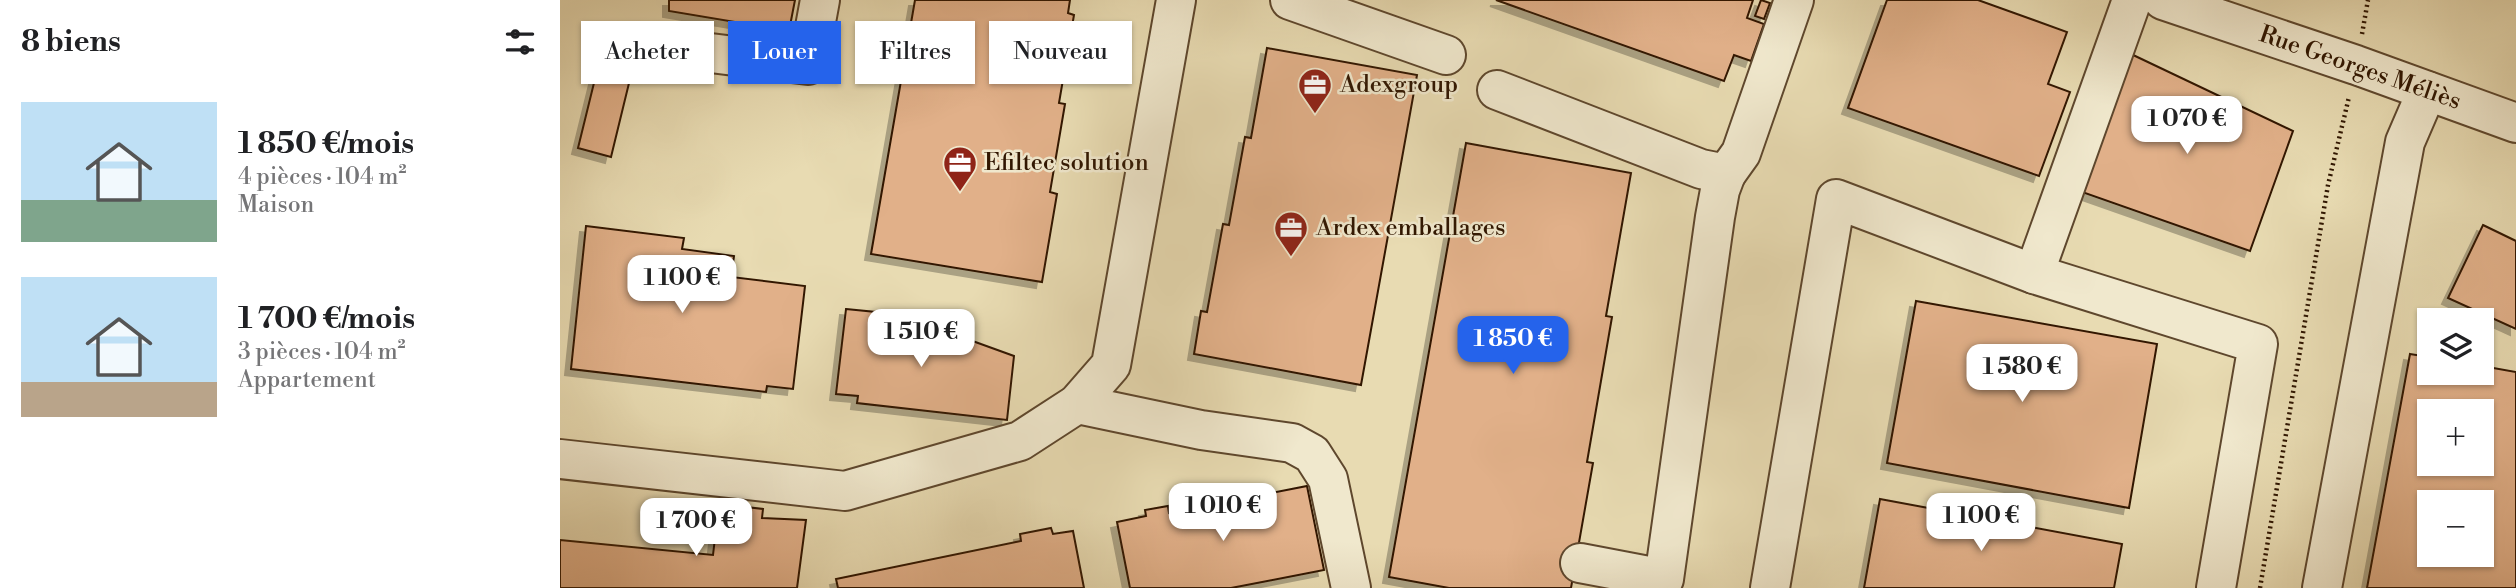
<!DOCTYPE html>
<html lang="fr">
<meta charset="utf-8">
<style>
body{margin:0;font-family:"Libre Bodoni",serif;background:#f6f6f6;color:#202124;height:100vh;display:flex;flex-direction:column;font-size:26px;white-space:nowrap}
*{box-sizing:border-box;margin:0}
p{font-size:23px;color:#757577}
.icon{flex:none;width:38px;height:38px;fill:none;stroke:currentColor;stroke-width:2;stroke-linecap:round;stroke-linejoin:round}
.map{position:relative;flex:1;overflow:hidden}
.panel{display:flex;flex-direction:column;background:#fff;width:560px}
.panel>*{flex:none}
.guide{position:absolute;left:21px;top:21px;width:665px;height:63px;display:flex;gap:14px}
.fabs{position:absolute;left:1857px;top:308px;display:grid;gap:14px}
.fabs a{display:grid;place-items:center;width:77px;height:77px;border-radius:0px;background:#fff;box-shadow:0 2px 5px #0004;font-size:35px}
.price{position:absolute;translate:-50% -60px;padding:0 16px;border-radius:14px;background:#fff;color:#222;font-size:23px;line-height:46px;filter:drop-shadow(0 2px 4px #0008)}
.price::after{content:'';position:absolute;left:50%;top:42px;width:21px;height:16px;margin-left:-10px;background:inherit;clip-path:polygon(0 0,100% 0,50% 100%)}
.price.active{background:#2563eb;color:#fff}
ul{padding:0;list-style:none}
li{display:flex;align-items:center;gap:21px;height:175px;padding:0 21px}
li span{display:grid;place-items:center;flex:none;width:196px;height:140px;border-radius:0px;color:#555}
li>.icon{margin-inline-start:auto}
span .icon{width:84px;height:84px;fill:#fffc;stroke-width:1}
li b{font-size:30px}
h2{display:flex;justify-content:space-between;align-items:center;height:84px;padding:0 21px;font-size:30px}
.chip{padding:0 24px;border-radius:0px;background:#fff;box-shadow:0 2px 5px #0004;font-size:24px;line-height:63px}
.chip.active{background:#2563eb;color:#fff}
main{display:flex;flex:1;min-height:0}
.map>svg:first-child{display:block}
</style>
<main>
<section class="panel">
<h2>8 biens<svg class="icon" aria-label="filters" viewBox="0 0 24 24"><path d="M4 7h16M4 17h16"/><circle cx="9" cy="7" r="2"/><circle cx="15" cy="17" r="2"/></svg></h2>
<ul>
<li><span style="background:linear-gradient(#bfe0f5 70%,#7fa58c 0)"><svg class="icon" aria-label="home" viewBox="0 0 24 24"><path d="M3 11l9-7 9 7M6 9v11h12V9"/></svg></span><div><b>1 850 €/mois</b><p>4 pièces · 104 m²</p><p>Maison</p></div></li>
<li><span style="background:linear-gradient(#bfe0f5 75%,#b9a48a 0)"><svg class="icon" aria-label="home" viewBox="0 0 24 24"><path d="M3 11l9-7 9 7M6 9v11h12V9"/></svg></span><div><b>1 700 €/mois</b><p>3 pièces · 104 m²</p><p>Appartement</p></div></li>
</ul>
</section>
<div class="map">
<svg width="1956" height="588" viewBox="0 0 1956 588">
<defs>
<filter id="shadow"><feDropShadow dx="-6" dy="6" stdDeviation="0" flood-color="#0004"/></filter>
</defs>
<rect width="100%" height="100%" fill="#e8dbb2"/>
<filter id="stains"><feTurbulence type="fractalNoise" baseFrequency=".00286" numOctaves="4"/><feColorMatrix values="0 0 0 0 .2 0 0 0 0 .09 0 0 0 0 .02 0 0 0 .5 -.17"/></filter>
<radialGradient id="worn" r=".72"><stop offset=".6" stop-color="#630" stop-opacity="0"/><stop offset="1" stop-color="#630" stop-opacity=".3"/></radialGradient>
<g fill="#e1b089" stroke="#301601" stroke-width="2" fill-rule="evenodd" filter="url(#shadow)">
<polygon points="109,0 235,0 229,31 109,11"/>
<polygon points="355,0 510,0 508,13 514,15 499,103 505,104 490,192 497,194 482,282 311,254"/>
<polygon points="936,0 1193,0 1187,18 1204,24 1191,61 1174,55 1164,81"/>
<polygon points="1201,0 1210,3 1204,19 1195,16"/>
<polygon points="1327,0 1418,0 1507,32 1488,84 1510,92 1479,176 1288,108"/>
<polygon points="46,34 79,42 51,157 18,148"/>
<polygon points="707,48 857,75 801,385 634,354 641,311 647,312 663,224 669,225 685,137 691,138"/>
<polygon points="1571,54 1733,131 1690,251 1522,192"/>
<polygon points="906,143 1071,173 1046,316 1052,317 1027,462 1033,463 1011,588 889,588 829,577"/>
<polygon points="1923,225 1956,241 1956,329 1888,298"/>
<polygon points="26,226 124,238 122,249 174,256 171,277 245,286 233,389 207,386 206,392 11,369"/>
<polygon points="1356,301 1597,344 1569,508 1327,463"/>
<polygon points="286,309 336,314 335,326 385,331 454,356 447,420 297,403 298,396 276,394"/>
<path d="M1850 354 1869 357V373H1922V366L1956 372V588H1807ZM1869 411H1922V464H1869ZM1869 502H1922V555H1869Z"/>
<polygon points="747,486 764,570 671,588 570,588 557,522 586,516 585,510 608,506 609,513"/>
<polygon points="1320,499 1562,544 1554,588 1304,588"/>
<polygon points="159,504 203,509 202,518 246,520 237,588 0,588 0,540 153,555"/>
<polygon points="491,528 493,534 513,531 524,588 278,588 276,579 461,541 460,534"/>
</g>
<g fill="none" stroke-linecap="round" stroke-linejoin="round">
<g stroke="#5e472d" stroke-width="42">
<g id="minor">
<polyline points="730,0 886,55"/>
<polyline points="1603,0 1796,65 1956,123"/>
<polyline points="110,48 248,65 260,0"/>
<polyline points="937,90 1141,169 1166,174 1181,153 1234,0"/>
<polyline points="1474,274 1572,0"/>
<polyline points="517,404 641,430 732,443 752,454 768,479 791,588"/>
<polyline points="0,459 285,491 460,441 517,404 551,365 616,0"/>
<polyline points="1020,563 1104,579 1155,217 1160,190 1166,174"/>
<polyline points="1210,588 1276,199 1474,274 1698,344 1656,588"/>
<polyline points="1762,588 1845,142 1867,91"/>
</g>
</g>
<g stroke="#301601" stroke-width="4.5" stroke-dasharray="2 3.5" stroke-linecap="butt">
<polyline points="1802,34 1808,0"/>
<polyline points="1700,588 1768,185 1789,97"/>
</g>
<use href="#minor" stroke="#f0e8cd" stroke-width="38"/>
</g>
<defs>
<g id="office-pin" transform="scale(1.75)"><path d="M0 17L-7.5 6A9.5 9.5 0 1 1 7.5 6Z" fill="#8f2418" stroke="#f0e8cd"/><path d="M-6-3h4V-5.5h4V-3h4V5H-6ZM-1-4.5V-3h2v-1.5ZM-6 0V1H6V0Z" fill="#fff"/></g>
</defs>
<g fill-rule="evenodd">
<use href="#office-pin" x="755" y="85"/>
<use href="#office-pin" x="400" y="163"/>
<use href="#office-pin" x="731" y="228"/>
</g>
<g text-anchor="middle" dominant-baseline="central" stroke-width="5" stroke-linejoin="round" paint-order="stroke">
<g font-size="24" fill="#301601" stroke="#f0e8cd">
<text transform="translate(1800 68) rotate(19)">Rue Georges Méliès</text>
</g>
<g font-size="24" fill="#301601" stroke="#f0e8cd" text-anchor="start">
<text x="780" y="85">Adexgroup</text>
<text x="424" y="163">Efiltec solution</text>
<text x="756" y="228">Ardex emballages</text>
</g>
</g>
<rect width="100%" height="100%" filter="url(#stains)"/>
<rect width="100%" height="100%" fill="url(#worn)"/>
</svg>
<div class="fabs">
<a><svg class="icon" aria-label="layers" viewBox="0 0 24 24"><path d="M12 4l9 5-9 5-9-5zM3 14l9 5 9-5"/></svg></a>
<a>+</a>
<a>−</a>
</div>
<b class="price" style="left:1627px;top:156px">1 070 €</b>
<b class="price" style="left:122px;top:315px">1 100 €</b>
<b class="price" style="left:361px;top:369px">1 510 €</b>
<b class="price active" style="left:953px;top:376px">1 850 €</b>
<b class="price" style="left:1462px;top:404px">1 580 €</b>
<b class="price" style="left:663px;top:543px">1 010 €</b>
<b class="price" style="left:1421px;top:553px">1 100 €</b>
<b class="price" style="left:136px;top:558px">1 700 €</b>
<div class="guide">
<a class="chip">Acheter</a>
<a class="chip active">Louer</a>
<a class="chip">Filtres</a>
<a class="chip">Nouveau</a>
</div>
</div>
</main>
